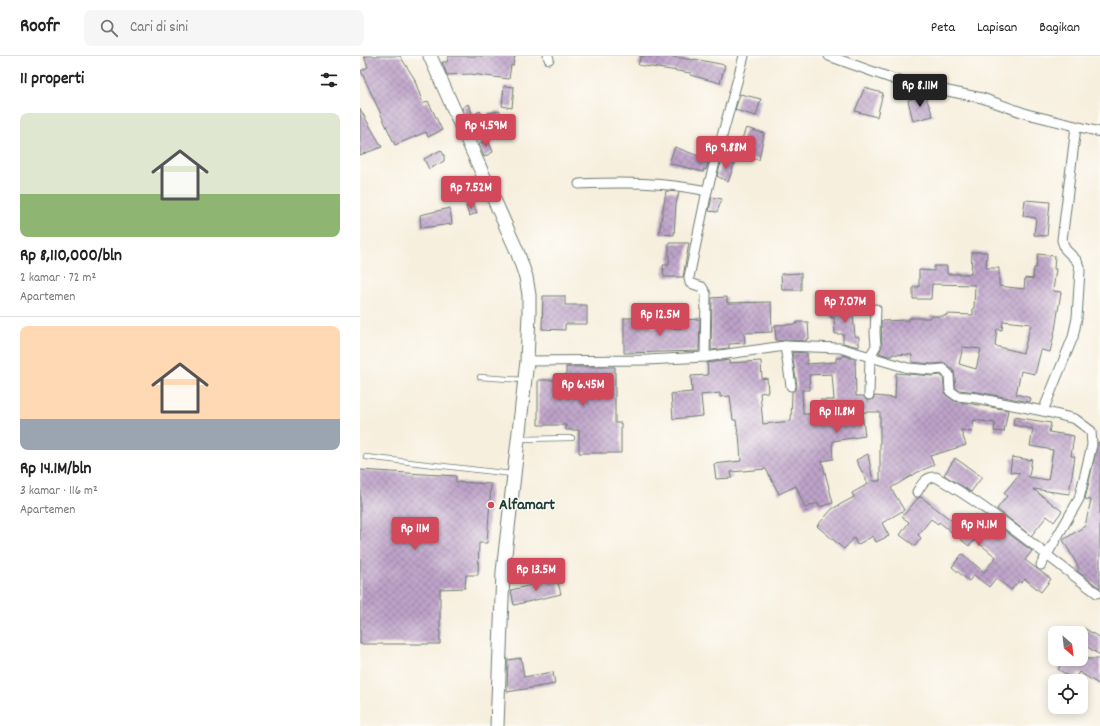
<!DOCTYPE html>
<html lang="id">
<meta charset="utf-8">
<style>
body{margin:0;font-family:Dekko,sans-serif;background:#f6f6f6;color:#222;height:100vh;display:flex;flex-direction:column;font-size:15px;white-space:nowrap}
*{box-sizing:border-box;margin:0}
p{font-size:13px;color:#767676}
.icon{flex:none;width:22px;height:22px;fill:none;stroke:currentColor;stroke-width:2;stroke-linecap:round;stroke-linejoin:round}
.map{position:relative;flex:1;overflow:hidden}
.drawer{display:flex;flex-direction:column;background:#fff;width:360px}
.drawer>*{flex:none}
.needle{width:26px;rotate:152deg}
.buttons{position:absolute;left:688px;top:570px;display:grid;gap:8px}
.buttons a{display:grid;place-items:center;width:40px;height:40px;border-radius:8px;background:#fff;box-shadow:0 2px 10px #0003;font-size:20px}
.price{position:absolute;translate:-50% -34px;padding:0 9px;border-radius:4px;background:#d1495b;color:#fff;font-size:13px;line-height:26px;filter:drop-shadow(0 1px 2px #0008)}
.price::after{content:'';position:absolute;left:50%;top:24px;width:12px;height:9px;margin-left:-6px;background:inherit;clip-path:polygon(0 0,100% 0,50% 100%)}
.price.selected{background:#222;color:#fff}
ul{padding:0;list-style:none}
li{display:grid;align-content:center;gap:8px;height:212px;padding:0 20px}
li+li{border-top:1px solid #e0e0e0}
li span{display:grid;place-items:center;height:124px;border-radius:8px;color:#555}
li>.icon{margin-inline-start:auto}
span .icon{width:72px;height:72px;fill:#fffc;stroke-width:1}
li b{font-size:17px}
h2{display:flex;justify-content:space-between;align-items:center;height:48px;padding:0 20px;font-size:17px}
header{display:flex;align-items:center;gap:24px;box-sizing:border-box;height:56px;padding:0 20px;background:#fff;border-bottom:1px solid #e0e0e0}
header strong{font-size:19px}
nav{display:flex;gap:22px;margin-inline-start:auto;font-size:14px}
.search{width:280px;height:36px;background:#f6f6f6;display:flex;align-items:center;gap:10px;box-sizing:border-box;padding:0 14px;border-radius:8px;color:#767676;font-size:15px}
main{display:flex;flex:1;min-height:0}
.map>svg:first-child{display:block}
</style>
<header>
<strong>Roofr</strong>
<div class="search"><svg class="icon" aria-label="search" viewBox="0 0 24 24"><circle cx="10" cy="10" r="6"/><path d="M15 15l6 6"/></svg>Cari di sini</div>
<nav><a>Peta</a><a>Lapisan</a><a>Bagikan</a></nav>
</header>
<main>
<section class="drawer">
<h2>11 properti<svg class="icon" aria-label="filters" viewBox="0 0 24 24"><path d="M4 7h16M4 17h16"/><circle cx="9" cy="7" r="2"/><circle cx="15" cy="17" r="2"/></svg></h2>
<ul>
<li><span style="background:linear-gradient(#dfe7d0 65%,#8fb573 0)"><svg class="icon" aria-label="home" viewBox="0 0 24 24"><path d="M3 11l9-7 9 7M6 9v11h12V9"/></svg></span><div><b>Rp 8,110,000/bln</b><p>2 kamar · 72 m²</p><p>Apartemen</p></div></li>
<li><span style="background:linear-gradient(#ffd9b3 75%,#9aa5b1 0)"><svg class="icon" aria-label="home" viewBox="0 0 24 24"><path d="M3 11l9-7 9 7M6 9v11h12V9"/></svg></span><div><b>Rp 14.1M/bln</b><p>3 kamar · 116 m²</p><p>Apartemen</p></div></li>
</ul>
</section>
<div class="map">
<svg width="740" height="670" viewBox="0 0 740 670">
<defs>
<pattern id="building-cross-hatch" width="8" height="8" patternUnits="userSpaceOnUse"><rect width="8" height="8" fill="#bea3c9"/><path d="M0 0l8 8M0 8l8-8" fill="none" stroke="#9a86a4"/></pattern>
</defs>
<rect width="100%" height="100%" fill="#fdfcf7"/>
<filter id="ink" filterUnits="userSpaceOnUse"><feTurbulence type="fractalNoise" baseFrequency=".025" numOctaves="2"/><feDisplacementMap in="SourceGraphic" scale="8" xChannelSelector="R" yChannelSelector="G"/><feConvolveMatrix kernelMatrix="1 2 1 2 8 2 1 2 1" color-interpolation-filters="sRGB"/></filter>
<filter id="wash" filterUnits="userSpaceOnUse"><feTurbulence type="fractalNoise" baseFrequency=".012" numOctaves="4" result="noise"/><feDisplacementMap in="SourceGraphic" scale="16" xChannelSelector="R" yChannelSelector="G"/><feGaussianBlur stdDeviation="0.9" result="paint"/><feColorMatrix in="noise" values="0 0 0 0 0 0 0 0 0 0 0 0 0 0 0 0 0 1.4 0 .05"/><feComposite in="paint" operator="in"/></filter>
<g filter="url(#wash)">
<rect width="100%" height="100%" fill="#f7efde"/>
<g id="blocks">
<g fill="url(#building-cross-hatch)" fill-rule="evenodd">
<polygon points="4,0 40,0 54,22 63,48 68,45 82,74 68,81 66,76 35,89 1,15 8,11"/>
<polygon points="89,0 155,0 153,10 151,9 149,23 111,18 87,19 82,6 87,6"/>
<polygon points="281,0 308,0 334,4 334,3 365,9 360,27 330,19 331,17 278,9"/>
<polygon points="144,30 154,31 152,52 142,50"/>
<polygon points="505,31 511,34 523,37 517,61 495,55"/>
<polygon points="380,38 401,43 396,60 375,54"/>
<polygon points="565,39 573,60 553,65 548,44"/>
<polygon points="108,48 113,59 120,55 125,63 117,67 121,77 117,79 109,68 102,52"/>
<polygon points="0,53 22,91 0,99"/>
<polygon points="140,55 142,69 128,73 128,57"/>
<polygon points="386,72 404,77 399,104 376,99"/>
<polygon points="128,84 133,96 124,101 119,88"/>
<polygon points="315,91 349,104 346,114 344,113 343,116 309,107"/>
<polygon points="81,94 84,99 84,105 69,113 64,103"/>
<polygon points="362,104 375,106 368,126 357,120"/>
<polygon points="306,135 319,136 316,148 314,179 299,178"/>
<polygon points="352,141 362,143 357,156 349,155"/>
<polygon points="665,144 690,146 687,180 674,179 676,162 663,160"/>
<polygon points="113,148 117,157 109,160 106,150"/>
<polygon points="90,152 92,168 61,172 60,159"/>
<polygon points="309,187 329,187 323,221 304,221 303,209 309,209"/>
<path d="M612 196H627L626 212H639V230L664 233 665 222 673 223 674 212H676L678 198 695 200 694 213H696L693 235 701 236 695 274 690 296 681 294 675 318 661 315 656 338 671 342 670 346 618 336 599 334 596 332 594 315 585 307 572 308 552 306V299L532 298V300H528L519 297 522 290 521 265 549 264V262H570V260H586V258L613 259V252H614L615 229 572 228 571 243H553V231H559V214L574 215V210H587V218H611ZM643 265 671 268 663 297 635 290 637 273 642 274ZM603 291 621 293 616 313 599 308Z"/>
<polygon points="441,217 441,234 422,234 421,218"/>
<polygon points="183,240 205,240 205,249 227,249 227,268 205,268 205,274 182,273"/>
<polygon points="367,241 367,247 411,246 412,276 384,277 385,287 369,288 369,292 351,294 352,242"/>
<polygon points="492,249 495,280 499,281 499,291 483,287 483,278 475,278 474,262 471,262 471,250"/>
<polygon points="264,262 292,262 292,272 322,272 321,264 340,263 339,295 264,297"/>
<polygon points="437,266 448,266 449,283 446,283 446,285 425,284 416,285 415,269 437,268"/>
<path d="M432 296 447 297V308L476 306V302H482V299L495 303 496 340H503L506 344 508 345 512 344 515 340 535 342 536 317 572 320 581 319 583 322 585 338 594 345 648 354 644 376 634 375 635 367 614 364 612 376 601 374 606 389 570 400 574 409 556 417 531 432 544 454 522 467 529 480 516 486 513 480 497 489 494 482 484 493 457 470 472 453 494 441 492 437 508 428 496 404 508 398 513 425H520V356H502L505 380 473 385V389H472L473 403 462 405 473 447 459 451 458 447 445 452 436 430 419 438 406 413 371 416 372 422 356 423 354 408 381 405 379 378H378L376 364H373L370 340 360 341V337L341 339 343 360 313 363 311 338 332 336 331 320 348 319 347 307 369 304V307L401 305 402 323 407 322 408 336 400 337 403 368 431 365 432 336 436 333 437 330ZM472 318 474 344H460L461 358H443L442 334H450L449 319Z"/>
<polygon points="206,311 255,311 255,367 261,367 261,397 219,397 219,374 206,374 206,369 178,369 178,324 206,324"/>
<polygon points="654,361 691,367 689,376 714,380 711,400 715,400 709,438 673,433 702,455 694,466 687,460 671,480 637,453 647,440 644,437 660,417 650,416 652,401 670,404 672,402 669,421 688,424 693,394 670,390 673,373 653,369"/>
<polygon points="738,386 740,387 740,532 717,515 719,512 703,484 725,470 731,444 725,443"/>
<polygon points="595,402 622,421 611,436 584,419"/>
<polygon points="0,414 96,420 96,426 131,428 127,487 119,487 118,519 106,519 105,532 80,533 80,588 0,588"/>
<polygon points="561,441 595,467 598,464 605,470 615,458 626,467 629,463 672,495 665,504 691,523 681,536 665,523 661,527 659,525 651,534 636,522 629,531 614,519 609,525 592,511 602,498 624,516 636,501 615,484 609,490 579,466 578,468 571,463 558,479 561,482 555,490 540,479 549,466 542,461 558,442"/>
<polygon points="197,523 201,538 154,549 151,534"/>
<polygon points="724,572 740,582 740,599 721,587 721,577"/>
<polygon points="161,602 164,621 193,616 195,628 147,636 148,604"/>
<polygon points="705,603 740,603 740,629 719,616 714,624 698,613"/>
</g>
</g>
</g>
<g filter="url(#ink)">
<use href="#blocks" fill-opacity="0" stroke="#6b7b70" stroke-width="1"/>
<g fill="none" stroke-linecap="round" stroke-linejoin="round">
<g stroke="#6b7b70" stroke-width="6">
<g id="service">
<polyline points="120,321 163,324"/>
<polyline points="160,383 212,382"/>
<polyline points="6,401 152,418"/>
</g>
</g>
<g stroke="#6b7b70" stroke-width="11">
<g id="minor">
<polyline points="188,0 189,3"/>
<polyline points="469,0 539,25 622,42 667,58 740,76"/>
<path d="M219 128C262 126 304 126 347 135"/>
<polyline points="425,290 431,330"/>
<polyline points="345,301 346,238 342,231 330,227 329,221 347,135 384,0"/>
<polyline points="167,305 287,304 345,301 425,290 480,292 548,312 572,314 583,313 589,319 590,335 597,340 617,342 683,355 715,363 731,375 732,389 719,443 681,509"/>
<polyline points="509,339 510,300 516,290 515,277 516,253"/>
<polyline points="683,355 713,281 717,262 720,214 717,205 705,193 702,184 716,71"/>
<path d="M557 436C562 428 566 420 576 421 634 454 683 498 737 537"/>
</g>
</g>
<g stroke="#6b7b70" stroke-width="15">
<polyline id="secondary" points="70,0 157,195 166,221 169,239 169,258 167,305 143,516 137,670"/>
</g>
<use href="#service" stroke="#fff" stroke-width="4.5"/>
<use href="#minor" stroke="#fff" stroke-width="9"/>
<use href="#secondary" stroke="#fff" stroke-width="13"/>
</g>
</g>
<circle fill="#d1495b" stroke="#fdfcf7" stroke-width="1.5" cx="131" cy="449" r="4"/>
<g text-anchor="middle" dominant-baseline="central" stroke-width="3" stroke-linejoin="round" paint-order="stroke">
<g font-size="16" font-weight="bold" fill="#1f3d34" stroke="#fdfcf7" text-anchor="start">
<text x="139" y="449">Alfamart</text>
</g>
</g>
</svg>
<div class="buttons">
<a><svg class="needle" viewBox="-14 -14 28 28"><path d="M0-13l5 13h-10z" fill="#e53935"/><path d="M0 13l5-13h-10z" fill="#767676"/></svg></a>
<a><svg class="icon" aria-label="locate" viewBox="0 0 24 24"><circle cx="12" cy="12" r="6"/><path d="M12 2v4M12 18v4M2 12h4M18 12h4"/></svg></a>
</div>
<b class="price selected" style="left:560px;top:52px">Rp 8.11M</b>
<b class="price" style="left:126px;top:92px">Rp 4.59M</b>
<b class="price" style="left:366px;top:114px">Rp 9.88M</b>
<b class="price" style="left:111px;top:154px">Rp 7.52M</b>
<b class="price" style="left:485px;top:268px">Rp 7.07M</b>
<b class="price" style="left:300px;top:281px">Rp 12.5M</b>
<b class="price" style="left:223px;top:351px">Rp 6.45M</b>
<b class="price" style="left:477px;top:378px">Rp 11.8M</b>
<b class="price" style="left:619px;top:491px">Rp 14.1M</b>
<b class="price" style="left:55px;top:495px">Rp 11M</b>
<b class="price" style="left:176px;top:536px">Rp 13.5M</b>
</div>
</main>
